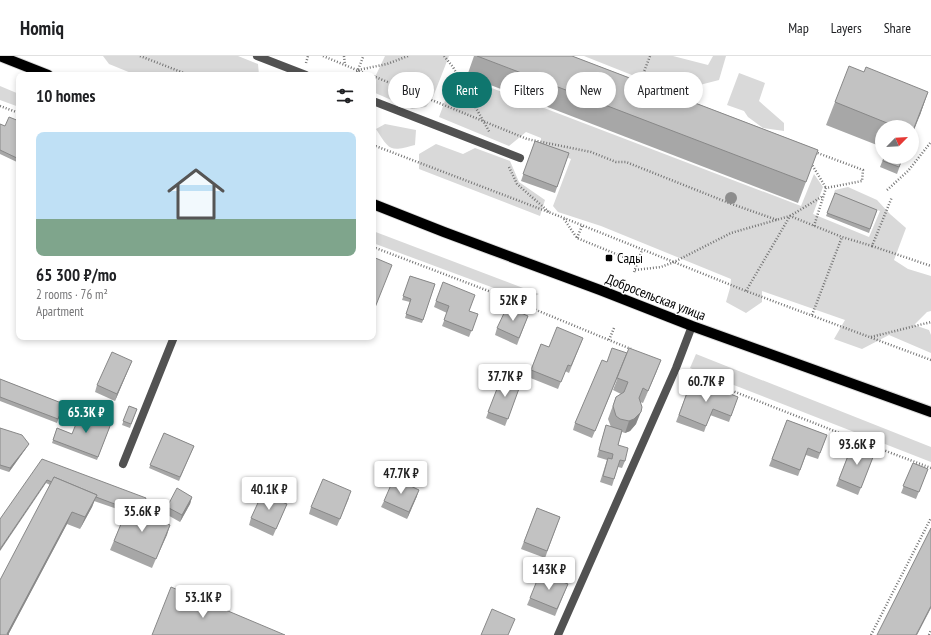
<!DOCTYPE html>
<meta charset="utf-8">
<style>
body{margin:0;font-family:"PT Sans Narrow",sans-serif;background:#f2f2f2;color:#202124;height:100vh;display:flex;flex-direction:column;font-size:15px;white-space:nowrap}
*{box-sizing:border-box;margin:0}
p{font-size:13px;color:#757577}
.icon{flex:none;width:22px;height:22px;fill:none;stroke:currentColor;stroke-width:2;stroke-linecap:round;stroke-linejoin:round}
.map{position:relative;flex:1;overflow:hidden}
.drawer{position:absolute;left:16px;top:16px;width:360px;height:268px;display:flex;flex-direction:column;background:#fff;border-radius:8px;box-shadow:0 2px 6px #0003}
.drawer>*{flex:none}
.hud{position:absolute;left:388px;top:16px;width:380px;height:36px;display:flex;gap:8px}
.needle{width:26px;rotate:66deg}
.fabs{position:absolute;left:875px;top:64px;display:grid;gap:8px}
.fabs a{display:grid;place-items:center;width:44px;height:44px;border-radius:50%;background:#fff;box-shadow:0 2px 6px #0003;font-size:20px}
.price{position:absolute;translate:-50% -34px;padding:0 9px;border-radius:4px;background:#fff;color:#222;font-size:13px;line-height:26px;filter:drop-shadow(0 1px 2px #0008)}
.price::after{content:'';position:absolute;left:50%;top:24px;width:12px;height:9px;margin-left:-6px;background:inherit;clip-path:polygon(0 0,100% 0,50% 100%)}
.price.active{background:#0f766e;color:#fff}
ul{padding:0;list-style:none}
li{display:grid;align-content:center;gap:8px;height:212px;padding:0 20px}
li+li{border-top:1px solid #e0e0e0}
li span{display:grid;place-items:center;height:124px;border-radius:8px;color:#555}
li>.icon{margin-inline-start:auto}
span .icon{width:72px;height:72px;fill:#fffc;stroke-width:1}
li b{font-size:17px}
h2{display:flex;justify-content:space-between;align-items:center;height:48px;padding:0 20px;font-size:17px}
.chip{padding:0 14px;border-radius:18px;background:#fff;box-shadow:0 2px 6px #0003;font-size:14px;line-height:36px}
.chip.active{background:#0f766e;color:#fff}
header{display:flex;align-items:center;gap:24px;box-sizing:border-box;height:56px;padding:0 20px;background:#fff;border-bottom:1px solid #e0e0e0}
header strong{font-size:19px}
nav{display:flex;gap:22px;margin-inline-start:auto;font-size:14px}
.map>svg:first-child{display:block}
</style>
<header>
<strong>Homiq</strong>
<nav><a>Map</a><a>Layers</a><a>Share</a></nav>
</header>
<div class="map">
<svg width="931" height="579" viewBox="0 0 931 579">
<rect width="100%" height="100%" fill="#fff"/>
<g fill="#d9d9d9">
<polygon points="103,0 238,0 258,8 259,19 136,19 109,8"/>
<polygon points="385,0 449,0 433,41 426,51 412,53 373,36 373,19 372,19 376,19"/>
<polygon points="584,0 673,0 708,9 713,0 726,0 719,24 688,32 652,18 647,25"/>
<polygon points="739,17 765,27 759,45 784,67 784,75 763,72 748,61 744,55 727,49"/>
<polygon points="455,18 801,150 814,118 823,131 813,158 869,181 880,155 834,137 835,134 848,131 877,144 890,158 906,172 894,204 908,213 931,220 931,255 927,256 914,269 929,274 931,279 931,297 889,279 862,293 834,283 845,264 762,235 762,246 746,257 726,246 730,232 731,223 601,170 558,156 553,150 571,103 541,91 541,82 526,76 509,90 439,61"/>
<polygon points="0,30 19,38 19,51 0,44"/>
<path d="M385 68 416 74 415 89C390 96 390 95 376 73Z"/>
<polygon points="436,88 463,98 475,92 510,105 519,126 545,144 540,160 419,113 419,98"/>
<polygon points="373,175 539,238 526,244 373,187"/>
<polygon points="696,298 931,391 931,406 690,312"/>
</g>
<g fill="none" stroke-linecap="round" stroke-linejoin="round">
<g stroke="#dbdbdb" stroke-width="12">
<g id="primary">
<polyline points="0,0 48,19"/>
<polyline points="373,148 444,176 600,234 692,270 931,356"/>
</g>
</g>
<g stroke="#747474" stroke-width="2.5" stroke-dasharray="1 2" stroke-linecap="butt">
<polyline points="140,0 189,19"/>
<polyline points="323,0 369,19"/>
<polyline points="344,0 345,9"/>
<polyline points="444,0 453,11 490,77"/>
<polyline points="306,7 308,0"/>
<polyline points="358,14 387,8 408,0"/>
<polyline points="356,19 363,1"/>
<polyline points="373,20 527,83 591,96 616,106 626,106 729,147 777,164"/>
<polyline points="639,29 650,0"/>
<polyline points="0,50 19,57"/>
<polyline points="373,89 564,162 746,235 931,304"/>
<polyline points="811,107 826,132"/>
<polyline points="509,111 517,128 549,156"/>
<polyline points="887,134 908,115 931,86"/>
<polyline points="564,163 577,182 638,207"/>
<polyline points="814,170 826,132 862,125 863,114 815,96"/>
<polyline points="577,182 582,170"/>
<polyline points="872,190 931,210"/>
<polyline points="373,191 507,242 609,284"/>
<polyline points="635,214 661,211 674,206 731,177 790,160 842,181 872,190 892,141"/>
<polyline points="634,216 642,194"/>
<polyline points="746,235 790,160 823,140"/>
<polyline points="812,259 842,181"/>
<polyline points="614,272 609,284 631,293"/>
<polyline points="871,281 931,266"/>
<polyline points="687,317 870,389 931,412"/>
<polyline points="871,579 931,462"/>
<polyline points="929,579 931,574"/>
</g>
<g stroke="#525252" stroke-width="8">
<polyline points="257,0 306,19"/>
<polyline points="373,45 520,102"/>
<polyline points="123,408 174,281"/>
<polyline points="558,579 676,312 692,270"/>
</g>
<use href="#primary" stroke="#000" stroke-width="10"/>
</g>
<circle fill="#8d8d8d" cx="731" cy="142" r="6"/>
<g fill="#a7a7a7">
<polygon points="474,0 572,0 818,94 798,147 467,20"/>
<polygon points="864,16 928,36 920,59 912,71 882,71 882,91 826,69 835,46"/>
<polygon points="19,65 19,107 0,98 0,68 5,70"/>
<polygon points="535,85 569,97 555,137 521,125"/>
<polygon points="884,101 903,101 897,118 880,111"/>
<polygon points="835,137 877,154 869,177 826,160"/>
<polygon points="410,220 435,228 422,267 405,262 410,246 402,244"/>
<polygon points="436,245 469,255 478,258 469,281 442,270 447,257 434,251"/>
<polygon points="528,260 517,289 495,279 497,272"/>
<polygon points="583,282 569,317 565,315 558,333 528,321 541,288 549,291"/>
<polygon points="627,297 661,304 643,347 640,346 636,368 630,375 625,377 622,376 618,389 625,405 622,412 618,411 612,430 600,426 607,404 597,401 606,369 611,371 608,363 616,341 621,338 613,334 622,311 592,382 573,374 575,367 607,306"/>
<polygon points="132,305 115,345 95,336 97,329"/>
<polygon points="502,320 521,327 505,370 486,362"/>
<polygon points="0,323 64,348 57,367 0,345"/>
<polygon points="692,323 738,341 729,366 710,359 704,376 676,366"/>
<polygon points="129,350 137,353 130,372 122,369"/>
<polygon points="787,364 827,379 818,403 806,399 798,420 769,410"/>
<polygon points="112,365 97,404 52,387 57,372 72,378"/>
<polygon points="0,372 27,391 9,416 0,413"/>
<polygon points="164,377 194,390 179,425 149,412"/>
<polygon points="853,387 875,396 858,439 836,430"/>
<polygon points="42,403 140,456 170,469 152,512 110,494 126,456 94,445 92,451 80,473 67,468 8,579 0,579 50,429 46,427"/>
<polygon points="913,407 928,413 916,443 901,437"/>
<polygon points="417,440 407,463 381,451 384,445"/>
<polygon points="192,441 190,448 180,466 164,457 167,451"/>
<polygon points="349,442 337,470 309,458 311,451"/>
<polygon points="287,448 273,480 249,469 251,462"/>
<polygon points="537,452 560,461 545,502 521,493"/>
<polygon points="568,528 555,560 527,549 530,542"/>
</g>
<g fill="#888">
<polygon points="928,36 920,59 912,79 912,77"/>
<polygon points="661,304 656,317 643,347 648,335"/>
<polygon points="132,305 129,312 115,345 117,338"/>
<polygon points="641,356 636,368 630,375 625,377 629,365"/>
<polygon points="29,388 27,391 9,416 10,412"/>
<polygon points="47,424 46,427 0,495 0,493"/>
<polygon points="419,434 417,440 407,463 409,456"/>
<polygon points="97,439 92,451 80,473 85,461"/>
<polygon points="192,441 190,448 180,466 182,459"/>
<polygon points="72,456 67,468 8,579 6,579"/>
<polygon points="170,469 167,479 152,512 156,503"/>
<polygon points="931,550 931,552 917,579 916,579"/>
</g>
<g fill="#c2c2c2" stroke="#888">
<polygon points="477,0 572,0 818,94 806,126"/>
<polygon points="849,10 864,16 866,11 928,36 912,77 912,71 897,71 835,46"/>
<polygon points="9,61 19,65 19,103 0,94 0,68 5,70"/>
<polygon points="535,85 569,97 557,131 523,118"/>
<polygon points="884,101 903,101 899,111 883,105"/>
<polygon points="835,137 877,154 870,173 827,157"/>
<polygon points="373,201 392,209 374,254 373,254"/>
<polygon points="410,220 435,228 423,264 406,258 411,243 403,240"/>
<polygon points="443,226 475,239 469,255 478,258 472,275 444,264 449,250 436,245"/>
<polygon points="507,251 528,260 519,282 497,272"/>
<polygon points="557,271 583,282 571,310 568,309 561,326 531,314 541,288 549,291"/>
<polygon points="612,292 627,297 595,375 575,367 602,304 607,306"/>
<polygon points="629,292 661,304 648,335 643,332 639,342 642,351 641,356 634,363 629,365 620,363 616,360 613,350 616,341 624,336 628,326 617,322"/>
<polygon points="112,296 132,305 117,338 97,329"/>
<polygon points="502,320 521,327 508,363 488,356"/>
<polygon points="0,323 64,348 58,363 0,341"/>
<polygon points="692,323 738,341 731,360 713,353 706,370 679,359"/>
<polygon points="129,350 137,353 131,368 123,365"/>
<polygon points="82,353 112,365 98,401 53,384 57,372 72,378"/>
<polygon points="787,364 827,379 820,397 808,392 800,414 772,403"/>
<polygon points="606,369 622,374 618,389 628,392 625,405 620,404 614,423 603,420 608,402 612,403 613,398 599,394"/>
<polygon points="0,372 22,379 29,388 10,412 0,409"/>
<polygon points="164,377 194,390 180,421 150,409"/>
<polygon points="853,387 875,396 861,432 839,423"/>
<polygon points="42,403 146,442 140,456 128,451 128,453 96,441 97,439 54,421 52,426 47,424 0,493 0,463"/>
<polygon points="913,407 928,413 919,436 903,430"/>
<polygon points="54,421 97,439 85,461 72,456 7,578 9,579 0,579 0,524"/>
<polygon points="394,422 419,434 409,456 384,445"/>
<polygon points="323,423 351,435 340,463 311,451"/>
<polygon points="177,432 192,441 182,459 167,451"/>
<polygon points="262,438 287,448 276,473 251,462"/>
<polygon points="128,451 170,469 156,503 114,485"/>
<polygon points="537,452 560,461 547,495 524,486"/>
<polygon points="931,472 931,550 916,579 877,579"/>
<polygon points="540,517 568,528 557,553 530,542"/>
<polygon points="171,531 285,579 152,579"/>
<polygon points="492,553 515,563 508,579 481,579"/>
</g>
<rect fill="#000" stroke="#fff" stroke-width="1.5" x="605" y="198" width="8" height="8" rx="2"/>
<g text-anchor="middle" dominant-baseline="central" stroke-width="3" stroke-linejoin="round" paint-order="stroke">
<g font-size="14" fill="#000" stroke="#fff" text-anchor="start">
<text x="617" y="202">Сады</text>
</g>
<g font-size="14" fill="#000" stroke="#fff">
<text transform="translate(656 241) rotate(21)">Добросельская улица</text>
</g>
</g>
</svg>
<div class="fabs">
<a><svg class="needle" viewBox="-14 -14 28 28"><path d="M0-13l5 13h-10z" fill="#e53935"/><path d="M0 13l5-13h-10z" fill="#757577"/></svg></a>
</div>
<b class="price" style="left:513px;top:266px">52K ₽</b>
<b class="price" style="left:505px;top:342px">37.7K ₽</b>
<b class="price" style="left:706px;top:347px">60.7K ₽</b>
<b class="price active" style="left:86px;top:378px">65.3K ₽</b>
<b class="price" style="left:857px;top:410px">93.6K ₽</b>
<b class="price" style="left:401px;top:439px">47.7K ₽</b>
<b class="price" style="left:269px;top:455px">40.1K ₽</b>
<b class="price" style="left:142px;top:477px">35.6K ₽</b>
<b class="price" style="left:549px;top:535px">143K ₽</b>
<b class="price" style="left:203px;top:563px">53.1K ₽</b>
<div class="hud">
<a class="chip">Buy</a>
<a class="chip active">Rent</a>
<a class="chip">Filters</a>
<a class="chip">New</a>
<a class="chip">Apartment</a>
</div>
<section class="drawer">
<h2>10 homes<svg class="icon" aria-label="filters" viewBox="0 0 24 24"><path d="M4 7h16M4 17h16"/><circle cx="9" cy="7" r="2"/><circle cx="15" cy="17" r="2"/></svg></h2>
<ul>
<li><span style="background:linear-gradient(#bfe0f5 70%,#7fa58c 0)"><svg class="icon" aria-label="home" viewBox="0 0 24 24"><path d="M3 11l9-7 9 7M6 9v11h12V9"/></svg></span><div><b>65 300 ₽/mo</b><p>2 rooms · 76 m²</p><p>Apartment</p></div></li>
</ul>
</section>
</div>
